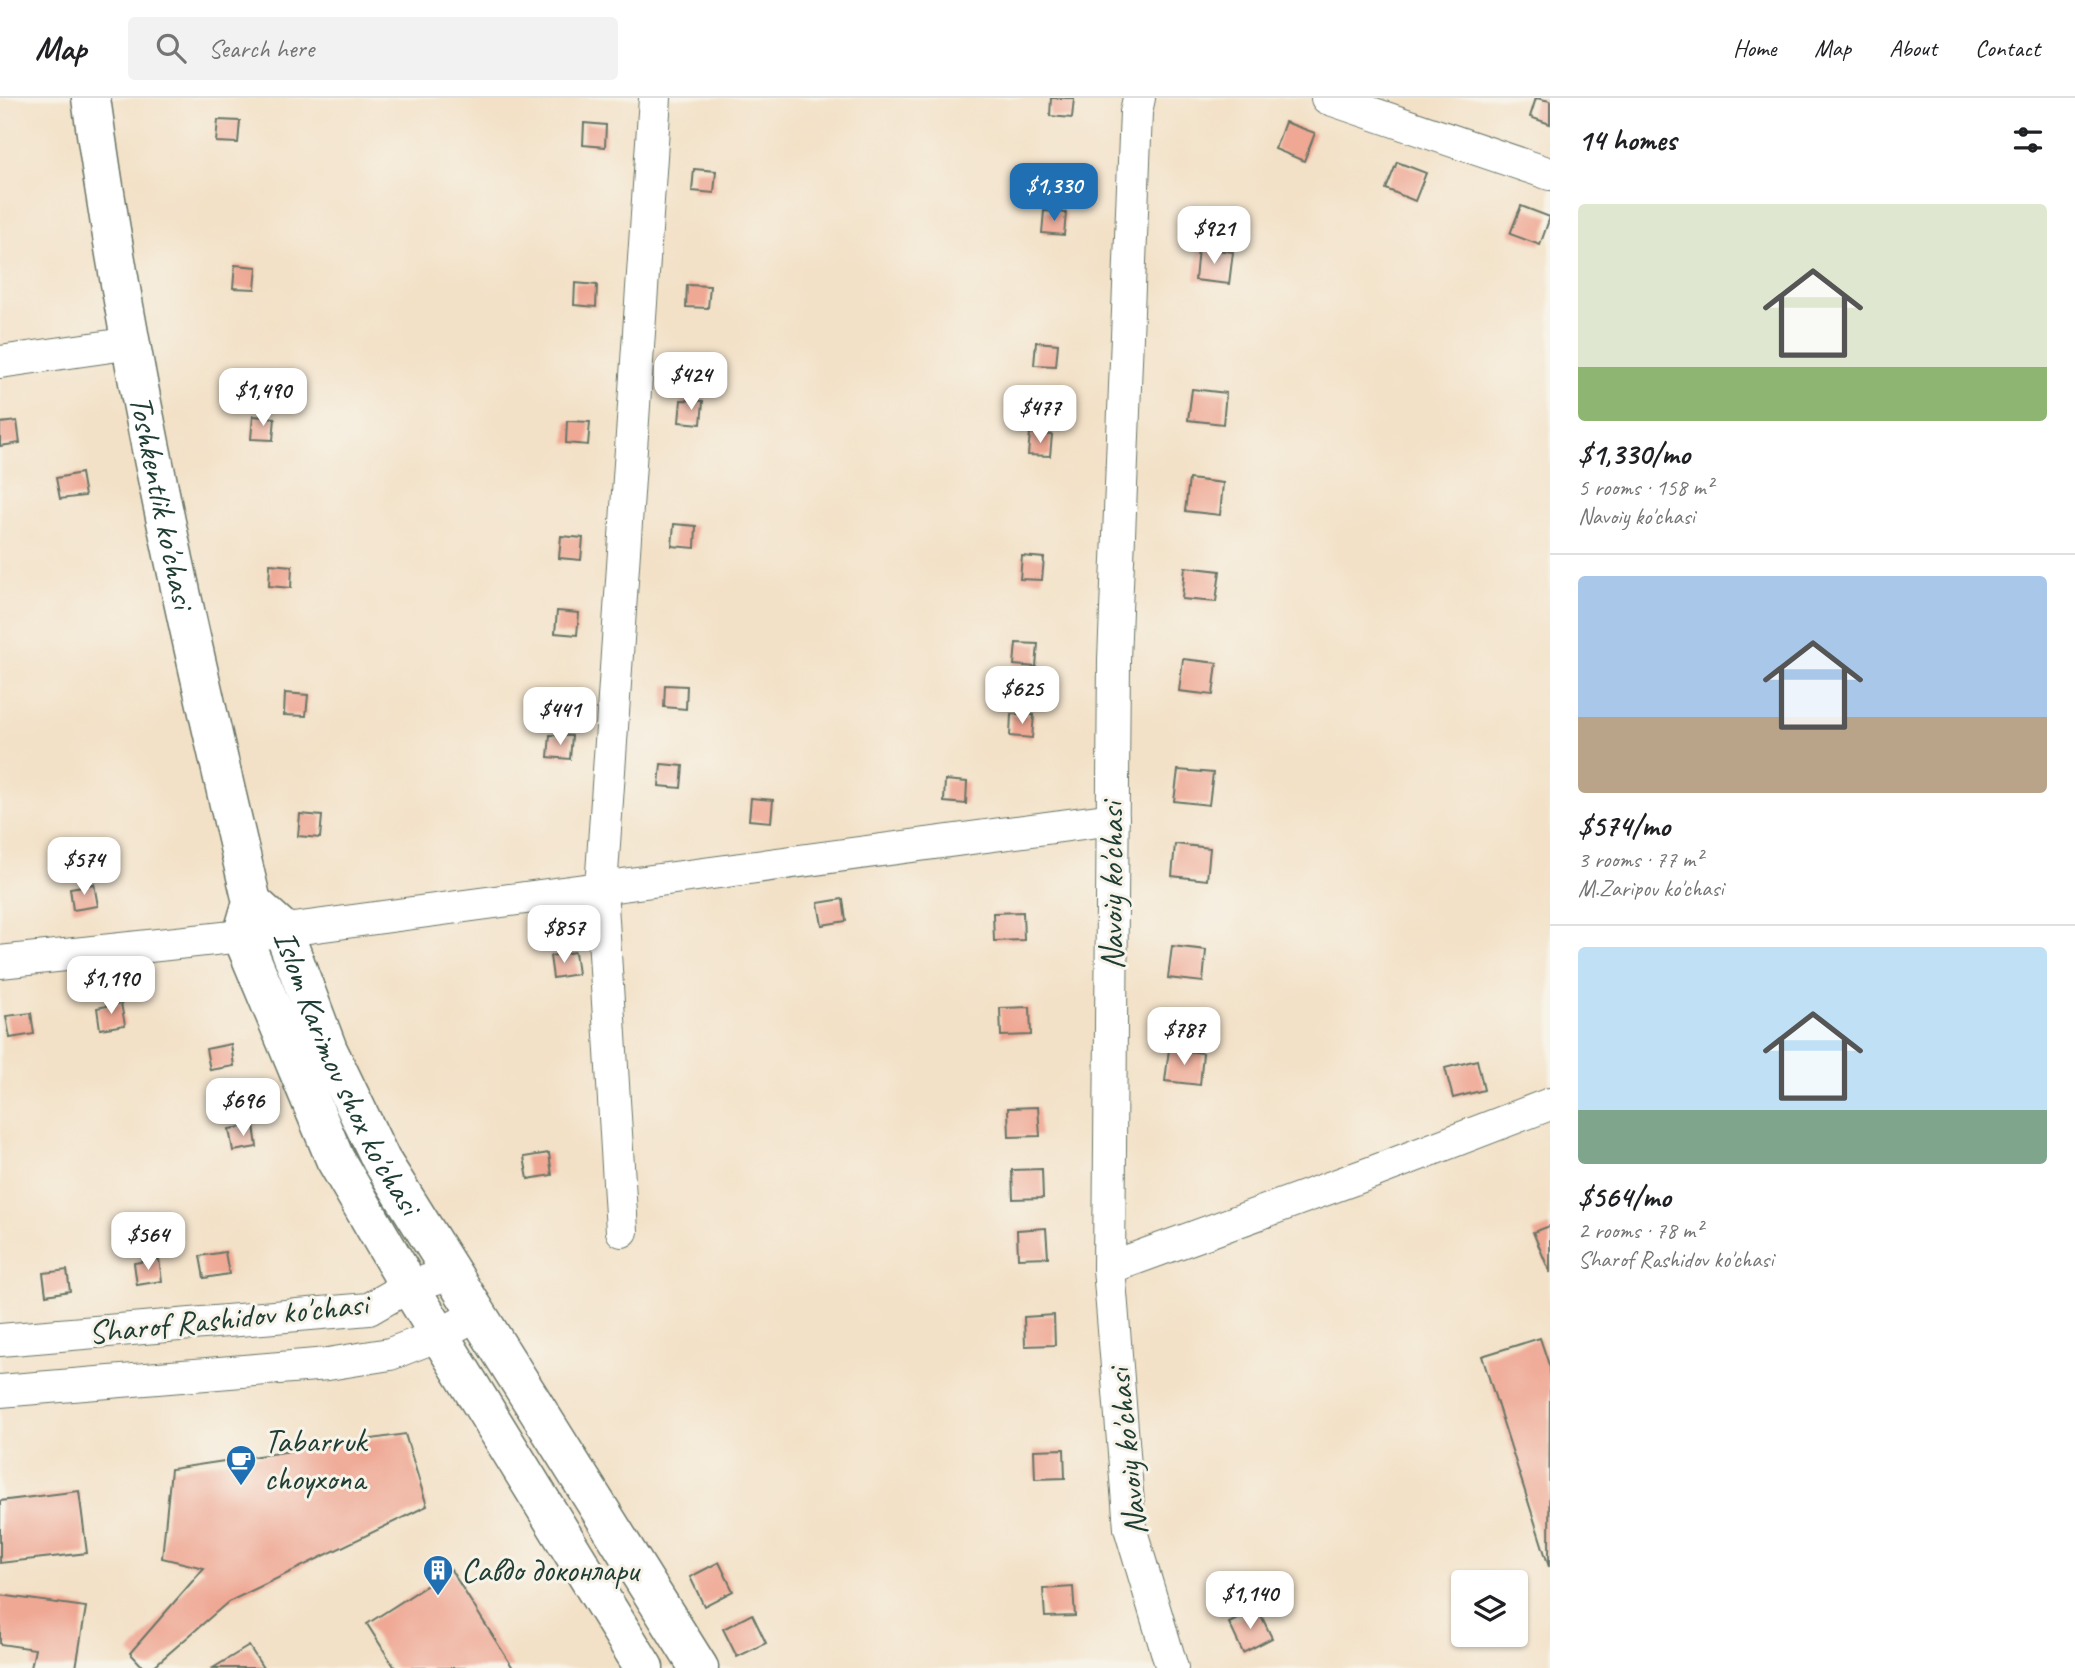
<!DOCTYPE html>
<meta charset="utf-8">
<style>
body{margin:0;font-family:Caveat,sans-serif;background:#f2f2f2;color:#202124;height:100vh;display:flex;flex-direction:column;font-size:26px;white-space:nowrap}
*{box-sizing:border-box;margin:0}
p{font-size:23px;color:#757577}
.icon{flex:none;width:38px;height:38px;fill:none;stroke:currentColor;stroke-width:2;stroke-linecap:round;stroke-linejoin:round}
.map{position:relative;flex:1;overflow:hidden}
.side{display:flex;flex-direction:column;background:#fff;width:525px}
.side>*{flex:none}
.controls{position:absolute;left:1451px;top:1472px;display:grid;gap:14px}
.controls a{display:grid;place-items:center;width:77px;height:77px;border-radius:7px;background:#fff;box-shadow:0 2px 5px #0004;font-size:35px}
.price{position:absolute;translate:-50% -60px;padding:0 16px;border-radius:14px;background:#fff;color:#222;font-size:23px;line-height:46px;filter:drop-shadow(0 2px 4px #0008)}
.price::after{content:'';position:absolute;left:50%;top:42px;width:21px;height:16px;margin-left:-10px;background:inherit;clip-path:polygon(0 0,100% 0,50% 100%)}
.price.current{background:#1f6fb2;color:#fff}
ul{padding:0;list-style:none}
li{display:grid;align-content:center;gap:14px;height:371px;padding:0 28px}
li+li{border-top:2px solid #e0e0e0}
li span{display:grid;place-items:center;height:217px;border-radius:7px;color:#555}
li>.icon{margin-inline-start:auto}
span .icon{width:126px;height:126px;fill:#fffc;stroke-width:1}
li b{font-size:30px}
h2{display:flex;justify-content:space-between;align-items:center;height:84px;padding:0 28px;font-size:30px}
header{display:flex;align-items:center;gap:42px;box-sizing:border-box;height:98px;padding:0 35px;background:#fff;border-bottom:2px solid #e0e0e0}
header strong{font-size:33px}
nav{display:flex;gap:38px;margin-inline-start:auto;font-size:24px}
.search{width:490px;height:63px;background:#f2f2f2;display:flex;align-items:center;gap:18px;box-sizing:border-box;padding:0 24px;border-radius:7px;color:#757577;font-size:26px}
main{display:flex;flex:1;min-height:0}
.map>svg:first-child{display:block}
</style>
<header>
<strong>Map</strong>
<div class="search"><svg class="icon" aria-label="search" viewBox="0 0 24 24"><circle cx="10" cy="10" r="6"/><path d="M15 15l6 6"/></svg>Search here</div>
<nav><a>Home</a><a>Map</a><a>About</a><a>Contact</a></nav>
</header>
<main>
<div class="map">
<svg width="1550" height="1570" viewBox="0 0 1550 1570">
<rect width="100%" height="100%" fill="#f7f3e8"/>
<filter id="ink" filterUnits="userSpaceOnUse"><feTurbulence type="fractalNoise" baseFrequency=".0143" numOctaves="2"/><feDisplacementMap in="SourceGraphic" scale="14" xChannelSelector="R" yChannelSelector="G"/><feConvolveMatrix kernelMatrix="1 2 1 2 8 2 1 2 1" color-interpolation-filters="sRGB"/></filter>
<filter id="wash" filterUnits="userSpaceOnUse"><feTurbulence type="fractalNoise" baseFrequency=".00686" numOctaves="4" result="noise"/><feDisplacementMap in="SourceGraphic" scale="28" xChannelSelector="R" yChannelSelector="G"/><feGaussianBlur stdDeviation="1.57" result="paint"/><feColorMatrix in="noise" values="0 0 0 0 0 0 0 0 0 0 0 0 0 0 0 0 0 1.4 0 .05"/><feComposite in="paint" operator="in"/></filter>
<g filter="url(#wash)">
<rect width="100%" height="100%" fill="#f3e1c7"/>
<g id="blocks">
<g fill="#efa894">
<polygon points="1051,0 1074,0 1072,20 1050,18"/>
<polygon points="1536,0 1550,3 1550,26 1530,19"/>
<polygon points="218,22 240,23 238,45 216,44"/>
<polygon points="1285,24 1315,35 1304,63 1275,51"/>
<polygon points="584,25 606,27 605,49 583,47"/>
<polygon points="1397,64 1426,75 1415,103 1386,91"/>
<polygon points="694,71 716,73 714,95 692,93"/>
<polygon points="1521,108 1550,119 1540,147 1510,136"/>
<polygon points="1044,113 1066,115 1064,137 1042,135"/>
<polygon points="1198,150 1233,154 1229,186 1195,182"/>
<polygon points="235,167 257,169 255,191 233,190"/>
<polygon points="575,185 597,187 596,209 574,207"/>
<polygon points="687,187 710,188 708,210 686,209"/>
<polygon points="1036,244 1058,246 1056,268 1034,267"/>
<polygon points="1192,291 1226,295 1223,326 1188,322"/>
<polygon points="681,302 703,303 701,326 679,324"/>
<polygon points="253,318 275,320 273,342 251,341"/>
<polygon points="17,323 20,345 0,348 0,325"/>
<polygon points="567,323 590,324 588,347 566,345"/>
<polygon points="1030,335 1052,337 1050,358 1028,357"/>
<polygon points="81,375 85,398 60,401 56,380"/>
<polygon points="1189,381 1223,385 1220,417 1185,413"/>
<polygon points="674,426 696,428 695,450 672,448"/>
<polygon points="561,438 583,440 581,462 559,460"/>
<polygon points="1022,458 1044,460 1042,482 1020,481"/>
<polygon points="270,466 292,468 291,490 269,488"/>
<polygon points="1185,469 1220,473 1216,504 1182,501"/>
<polygon points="557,513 579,515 577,537 555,535"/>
<polygon points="1016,545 1038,546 1036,569 1014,567"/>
<polygon points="1183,561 1217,565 1213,597 1179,593"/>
<polygon points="665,587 687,588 686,611 664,609"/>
<polygon points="285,595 308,597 306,618 284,617"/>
<polygon points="1011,616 1034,617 1032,640 1010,638"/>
<polygon points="550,637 572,638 570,661 548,659"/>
<polygon points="661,666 683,668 681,690 659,688"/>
<polygon points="1178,672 1213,675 1209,707 1174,703"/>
<polygon points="945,682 967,684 966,706 944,704"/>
<polygon points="751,700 773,702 771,724 749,722"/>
<polygon points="300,716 322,718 320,740 298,738"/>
<polygon points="1175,746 1210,750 1207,782 1172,778"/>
<polygon points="94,786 98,808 73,812 70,790"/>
<polygon points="843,801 846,823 822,827 818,805"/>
<polygon points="1023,814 1024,842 994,843 993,815"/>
<polygon points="1172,848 1206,852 1203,884 1168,880"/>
<polygon points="575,854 578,876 553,880 550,858"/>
<polygon points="121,905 125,927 100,931 97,910"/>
<polygon points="1030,909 1031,937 1001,938 1000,910"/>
<polygon points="31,915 34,936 10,940 6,918"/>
<polygon points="231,946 234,968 210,972 206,951"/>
<polygon points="1169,951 1203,955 1200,987 1165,983"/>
<polygon points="1477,962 1484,992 1453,1000 1445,970"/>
<polygon points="1038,1009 1040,1038 1009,1039 1008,1010"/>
<polygon points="254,1027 257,1049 233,1053 229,1031"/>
<polygon points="549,1055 552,1077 528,1081 524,1059"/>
<polygon points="1042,1071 1043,1100 1013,1101 1012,1072"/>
<polygon points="1550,1128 1550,1175 1533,1134"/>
<polygon points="1046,1130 1048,1159 1018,1160 1017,1132"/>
<polygon points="225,1154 229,1176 204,1180 200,1158"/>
<polygon points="159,1161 162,1183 137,1187 134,1165"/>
<polygon points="67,1172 70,1193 46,1197 43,1175"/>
<polygon points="1054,1217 1055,1247 1025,1248 1024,1219"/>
<polygon points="1540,1240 1550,1270 1549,1469 1482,1258"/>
<polygon points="405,1336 427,1408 228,1504 152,1570 144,1570 130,1555 204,1470 162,1460 171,1371"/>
<polygon points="1064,1351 1065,1380 1035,1381 1034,1352"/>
<polygon points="79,1393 87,1455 0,1465 0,1403"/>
<polygon points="719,1464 733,1493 704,1508 690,1479"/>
<polygon points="451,1472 513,1570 395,1570 367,1526"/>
<polygon points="1073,1489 1075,1518 1045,1519 1043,1491"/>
<polygon points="0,1497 86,1509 76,1570 31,1570 35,1551 0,1546"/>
<polygon points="1258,1511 1272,1540 1243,1555 1229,1525"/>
<polygon points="752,1516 766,1545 737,1559 723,1531"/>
<polygon points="249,1548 263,1570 213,1570"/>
</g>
</g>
</g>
<g filter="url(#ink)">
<use href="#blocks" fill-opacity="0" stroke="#697667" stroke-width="2"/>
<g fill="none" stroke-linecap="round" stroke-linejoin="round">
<g stroke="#697667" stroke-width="34">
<g id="minor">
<polyline points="1139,0 1136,14 1114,562 1109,1170 1130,1430 1172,1570"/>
<polyline points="1327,0 1550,76"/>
<polyline points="0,264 132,245"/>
<polyline points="0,864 242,838 1113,721"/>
<polyline points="622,1133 601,790 655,0"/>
<polyline points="1109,1170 1373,1074 1550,1006"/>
<polyline points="0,1242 369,1211 409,1188 450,1176"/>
<polyline points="0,1293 328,1266 390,1256 439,1237 478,1216"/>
</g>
</g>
<g stroke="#697667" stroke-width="41">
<g id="major">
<path id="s1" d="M91 0C128 270 189 538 252 804L242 838 335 1061 409 1188 644 1570"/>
<path id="s2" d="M252 804 283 832 328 952 381 1062 699 1570"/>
</g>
</g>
<use href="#minor" stroke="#fff" stroke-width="32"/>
<use href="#major" stroke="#fff" stroke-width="38"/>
</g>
</g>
<defs>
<g id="cafe-pin" transform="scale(1.575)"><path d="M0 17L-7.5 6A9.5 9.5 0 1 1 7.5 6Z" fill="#1f6fb2" stroke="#f7f3e8"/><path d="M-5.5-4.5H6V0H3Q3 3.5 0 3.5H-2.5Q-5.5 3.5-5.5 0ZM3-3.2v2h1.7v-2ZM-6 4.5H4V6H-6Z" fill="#fff"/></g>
<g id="building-pin" transform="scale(1.575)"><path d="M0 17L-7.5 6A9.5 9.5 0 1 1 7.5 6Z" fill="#1f6fb2" stroke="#f7f3e8"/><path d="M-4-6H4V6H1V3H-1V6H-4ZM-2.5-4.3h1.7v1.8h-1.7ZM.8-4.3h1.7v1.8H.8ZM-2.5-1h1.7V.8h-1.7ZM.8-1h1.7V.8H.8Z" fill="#fff"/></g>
</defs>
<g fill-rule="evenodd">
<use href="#cafe-pin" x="241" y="1362"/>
<use href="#building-pin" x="438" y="1472"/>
</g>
<g text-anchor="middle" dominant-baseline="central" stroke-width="6" stroke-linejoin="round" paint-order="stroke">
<g font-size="33" fill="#1f3d34" stroke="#f7f3e8">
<text stroke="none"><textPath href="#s1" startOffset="410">Toshkentlik ko'chasi</textPath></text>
<text transform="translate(1112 788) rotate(-90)">Navoiy ko'chasi</text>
<text stroke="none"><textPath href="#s2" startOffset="198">Islom Karimov shox ko'chasi</textPath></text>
<text transform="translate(228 1220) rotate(-6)">Sharof Rashidov ko'chasi</text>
<text transform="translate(1127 1354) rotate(-96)">Navoiy ko'chasi</text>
</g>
<g font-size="33" fill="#1f3d34" stroke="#f7f3e8" text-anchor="start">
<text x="264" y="1343">Tabarruk<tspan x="264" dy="38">choyxona</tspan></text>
<text x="461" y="1472">Cавдо доконлари</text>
</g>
</g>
</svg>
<div class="controls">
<a><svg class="icon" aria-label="layers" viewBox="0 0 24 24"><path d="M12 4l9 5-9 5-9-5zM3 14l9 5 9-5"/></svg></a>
</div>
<b class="price current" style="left:1054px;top:125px">$1,330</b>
<b class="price" style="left:1214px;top:168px">$921</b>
<b class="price" style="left:691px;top:314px">$424</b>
<b class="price" style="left:263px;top:330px">$1,490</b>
<b class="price" style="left:1040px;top:347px">$477</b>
<b class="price" style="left:1022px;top:628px">$625</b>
<b class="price" style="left:560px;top:649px">$441</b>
<b class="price" style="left:84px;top:799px">$574</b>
<b class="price" style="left:564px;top:867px">$857</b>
<b class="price" style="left:111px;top:918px">$1,190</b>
<b class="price" style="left:1184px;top:969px">$787</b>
<b class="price" style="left:243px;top:1040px">$696</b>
<b class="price" style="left:148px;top:1174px">$564</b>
<b class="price" style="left:1250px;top:1533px">$1,140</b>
</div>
<section class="side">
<h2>14 homes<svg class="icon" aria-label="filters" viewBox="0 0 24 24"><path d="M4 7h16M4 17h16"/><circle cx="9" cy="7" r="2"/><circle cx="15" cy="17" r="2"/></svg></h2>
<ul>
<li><span style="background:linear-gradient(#dfe7d0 75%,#8fb573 0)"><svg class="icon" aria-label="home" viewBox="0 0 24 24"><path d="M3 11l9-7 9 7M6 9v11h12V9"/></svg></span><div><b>$1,330/mo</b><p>5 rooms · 158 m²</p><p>Navoiy ko'chasi</p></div></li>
<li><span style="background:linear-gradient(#a9c7e8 65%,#b9a48a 0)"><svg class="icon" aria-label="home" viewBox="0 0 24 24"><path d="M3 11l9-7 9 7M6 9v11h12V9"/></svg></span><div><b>$574/mo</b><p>3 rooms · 77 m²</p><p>M.Zaripov ko'chasi</p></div></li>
<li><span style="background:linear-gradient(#bfe0f5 75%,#7fa58c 0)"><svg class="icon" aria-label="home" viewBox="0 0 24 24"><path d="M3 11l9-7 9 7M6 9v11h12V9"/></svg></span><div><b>$564/mo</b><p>2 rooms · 78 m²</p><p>Sharof Rashidov ko'chasi</p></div></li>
</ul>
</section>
</main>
